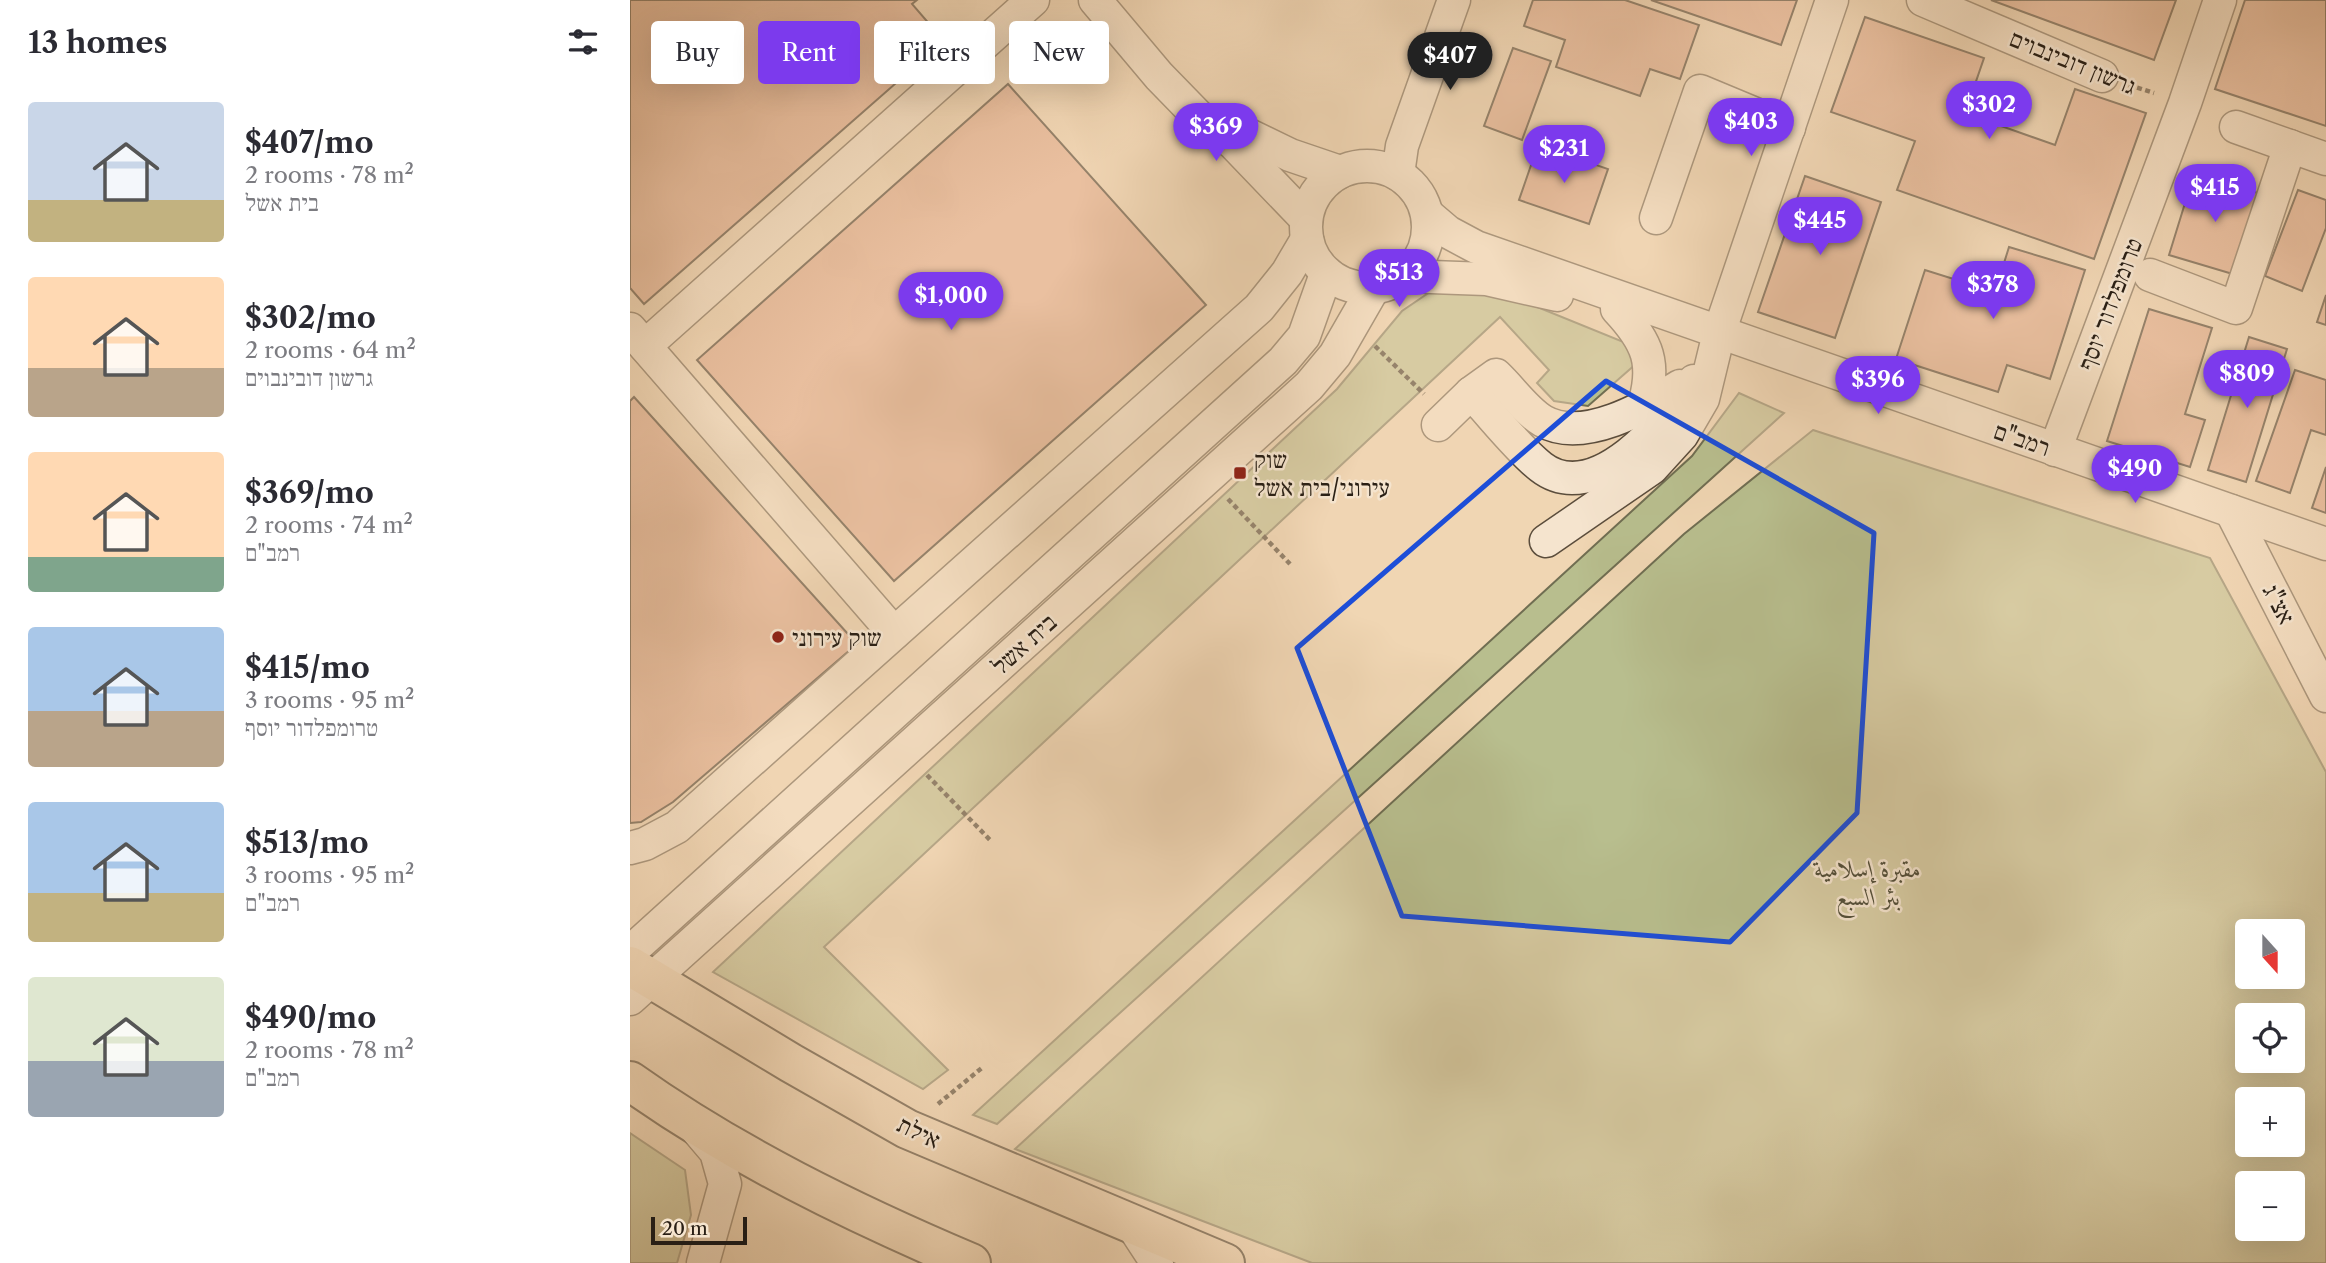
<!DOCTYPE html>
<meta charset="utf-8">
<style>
body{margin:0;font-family:"Libre Caslon Text",Amiri,"Frank Ruhl Libre",serif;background:#f2f2f3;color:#2b2b33;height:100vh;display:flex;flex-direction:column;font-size:26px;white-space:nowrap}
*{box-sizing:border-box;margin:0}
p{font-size:23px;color:#7c7c81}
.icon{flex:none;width:38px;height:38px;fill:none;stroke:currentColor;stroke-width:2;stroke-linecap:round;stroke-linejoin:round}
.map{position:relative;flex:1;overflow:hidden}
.sheet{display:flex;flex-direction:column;background:#fff;width:630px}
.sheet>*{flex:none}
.banner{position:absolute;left:21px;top:21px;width:665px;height:63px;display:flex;gap:14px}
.needle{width:46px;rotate:159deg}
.controls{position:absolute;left:1605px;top:919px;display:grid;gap:14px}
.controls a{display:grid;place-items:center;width:70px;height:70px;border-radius:7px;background:#fff;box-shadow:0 7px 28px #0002;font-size:35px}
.scale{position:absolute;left:21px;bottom:18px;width:96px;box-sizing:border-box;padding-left:7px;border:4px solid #291f15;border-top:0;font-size:19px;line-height:24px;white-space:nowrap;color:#291f15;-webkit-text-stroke:5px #f5e4ce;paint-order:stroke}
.price{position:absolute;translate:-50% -60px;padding:0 16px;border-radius:24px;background:#7c3aed;color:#fff;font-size:23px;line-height:46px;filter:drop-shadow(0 2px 4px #0008)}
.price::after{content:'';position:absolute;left:50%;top:42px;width:21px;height:16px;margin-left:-10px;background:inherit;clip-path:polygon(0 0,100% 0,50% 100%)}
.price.active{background:#222;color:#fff}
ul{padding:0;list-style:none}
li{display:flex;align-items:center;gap:21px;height:175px;padding:0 28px}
li span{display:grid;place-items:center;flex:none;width:196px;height:140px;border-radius:7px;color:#555}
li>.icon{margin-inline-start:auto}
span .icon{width:84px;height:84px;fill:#fffc;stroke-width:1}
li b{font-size:30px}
h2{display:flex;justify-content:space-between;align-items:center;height:84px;padding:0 28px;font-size:30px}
.chip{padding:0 24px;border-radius:7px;background:#fff;box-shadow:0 7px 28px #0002;font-size:24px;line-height:63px}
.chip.active{background:#7c3aed;color:#fff}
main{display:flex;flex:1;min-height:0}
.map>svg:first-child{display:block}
</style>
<main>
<section class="sheet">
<h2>13 homes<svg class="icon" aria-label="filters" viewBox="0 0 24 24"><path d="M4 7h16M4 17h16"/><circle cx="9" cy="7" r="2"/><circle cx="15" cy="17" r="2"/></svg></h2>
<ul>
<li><span style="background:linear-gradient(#c9d6e8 70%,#c2b280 0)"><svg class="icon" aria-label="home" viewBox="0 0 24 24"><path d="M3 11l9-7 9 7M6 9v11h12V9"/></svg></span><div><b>$407/mo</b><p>2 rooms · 78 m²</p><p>בית אשל</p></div></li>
<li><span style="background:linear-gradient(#ffd9b3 65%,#b9a48a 0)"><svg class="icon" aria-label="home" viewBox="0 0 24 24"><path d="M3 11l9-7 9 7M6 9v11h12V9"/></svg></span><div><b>$302/mo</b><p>2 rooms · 64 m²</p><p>גרשון דובינבוים</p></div></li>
<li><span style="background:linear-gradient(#ffd9b3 75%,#7fa58c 0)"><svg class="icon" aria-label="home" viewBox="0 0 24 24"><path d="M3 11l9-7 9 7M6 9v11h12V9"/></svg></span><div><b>$369/mo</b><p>2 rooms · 74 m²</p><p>רמב&quot;ם</p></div></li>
<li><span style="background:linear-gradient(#a9c7e8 60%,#b9a48a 0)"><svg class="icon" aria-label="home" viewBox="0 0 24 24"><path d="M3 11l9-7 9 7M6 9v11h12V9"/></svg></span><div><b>$415/mo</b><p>3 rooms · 95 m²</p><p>טרומפלדור יוסף</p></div></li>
<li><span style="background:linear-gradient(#a9c7e8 65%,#c2b280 0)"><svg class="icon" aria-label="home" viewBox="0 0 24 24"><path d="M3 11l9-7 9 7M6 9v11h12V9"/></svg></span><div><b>$513/mo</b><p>3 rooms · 95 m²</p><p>רמב&quot;ם</p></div></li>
<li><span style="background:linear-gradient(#dfe7d0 60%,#9aa5b1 0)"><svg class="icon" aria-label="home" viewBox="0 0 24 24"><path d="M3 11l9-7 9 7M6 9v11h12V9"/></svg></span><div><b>$490/mo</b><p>2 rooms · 78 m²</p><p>רמב&quot;ם</p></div></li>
</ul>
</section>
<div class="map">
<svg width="1696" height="1263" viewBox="0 0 1696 1263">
<rect width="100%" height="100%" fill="#f0d6b3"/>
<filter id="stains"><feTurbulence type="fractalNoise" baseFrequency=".00286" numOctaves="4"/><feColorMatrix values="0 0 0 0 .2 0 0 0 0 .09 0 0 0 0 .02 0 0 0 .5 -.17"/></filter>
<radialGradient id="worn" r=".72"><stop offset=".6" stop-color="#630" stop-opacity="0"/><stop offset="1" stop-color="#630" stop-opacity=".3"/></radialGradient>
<g fill="#b8be8e" stroke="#706e52" stroke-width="2" fill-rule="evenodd">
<polygon points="800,292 875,294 996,343 1007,363 958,406 924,401 907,383 919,370 870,317 194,947 318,1070 293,1089 83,972 707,389 772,311"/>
<polygon points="1109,393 1154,413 367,1124 343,1115 1062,456"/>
<path d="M1183 430 1580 558 1696 772V1263H682L385 1149 1054 534ZM1662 931V976H1617V931ZM1662 1015V1060H1617V1015ZM1617 1099H1662V1144H1617ZM1617 1183H1662V1228H1617Z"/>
<polygon points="0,1133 55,1170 61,1215 47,1263 0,1263"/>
</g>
<g fill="#e2a78a" stroke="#291f15" stroke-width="2">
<polygon points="0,0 287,0 282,4 314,41 14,304 0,288"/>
<polygon points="903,0 995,0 1069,25 1050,79 1020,69 1010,96 926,67 935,40 894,26"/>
<polygon points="1021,0 1167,0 1151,45"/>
<polygon points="1361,0 1546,0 1524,60"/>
<polygon points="1615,0 1696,0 1696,126 1585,89"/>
<polygon points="1235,17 1354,58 1341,96 1360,103 1354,120 1425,145 1445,89 1516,113 1464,259 1267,190 1285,141 1201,112"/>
<polygon points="883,48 921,61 892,140 854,126"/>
<polygon points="378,84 576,305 264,581 67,360"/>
<polygon points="908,145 978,169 959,224 889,200"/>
<polygon points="1564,174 1631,194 1606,275 1539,255"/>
<polygon points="1175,176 1251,202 1205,338 1128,312"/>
<polygon points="1668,190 1696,200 1696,228 1672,291 1635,276"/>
<polygon points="1379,247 1455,270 1420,379 1377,365 1368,392 1266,359 1295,270 1365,292"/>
<polygon points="1696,295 1696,325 1687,322"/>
<polygon points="1519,309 1582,328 1555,414 1575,420 1560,467 1477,441"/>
<polygon points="1619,337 1657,349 1616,482 1578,470"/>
<polygon points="1665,370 1696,380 1696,435 1681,430 1660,493 1626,481"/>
<polygon points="4,397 227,644 43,802 11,822 0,823 0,401"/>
<polygon points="1696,467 1696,513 1682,508"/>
</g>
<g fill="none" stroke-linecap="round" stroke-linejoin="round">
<g stroke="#5b4d3c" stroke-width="35">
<g id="minor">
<polyline points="465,0 529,76 567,115 603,143 676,219"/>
<polyline points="1293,0 1472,76"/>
<polyline points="596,124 660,155 710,172"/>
<polyline points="1606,127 1696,159"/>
<circle cx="737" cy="227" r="61"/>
<polyline points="768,174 772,146 824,0"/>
<polyline points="798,215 818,232 846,247 1696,544"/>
<polyline points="1026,218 1070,91 1159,128"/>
<polyline points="1520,275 1606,308 1660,146"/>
<polyline points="774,276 856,279 927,295"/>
<path d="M987 309C1018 342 1027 364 1013 408"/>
<polyline points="0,329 264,633"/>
<polyline points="15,346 403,0"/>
<path d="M841 393 866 375C881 389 896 411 913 421 953 444 1016 407 1050 386"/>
<path d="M808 425 841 393C862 415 888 449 911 467 965 509 1038 420 1064 381"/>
<polyline points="1425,450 1555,103 1590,0"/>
<polyline points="1601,511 1696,696"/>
<polyline points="916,541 1022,468 1052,435 1073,399 1089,333 1202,0"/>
<polyline points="0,848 15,844 47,827 629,308 657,273 677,239"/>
<polyline points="0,952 653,361 674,336 696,274"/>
<polyline points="0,999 679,386 705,355 743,289"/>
<polyline points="63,1125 86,1152 95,1184 73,1263"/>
<polyline points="502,1225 527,1263"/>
</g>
</g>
<g stroke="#291f15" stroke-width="42">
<g id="highway">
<polyline points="0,966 161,1063 277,1129 595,1263"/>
<path d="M0 1081C104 1155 223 1213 341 1263"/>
</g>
</g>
<g stroke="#291f15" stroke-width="4.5" stroke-dasharray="5 3.5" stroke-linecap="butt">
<polyline points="1499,85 1524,93"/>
<polyline points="745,346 794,394"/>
<polyline points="598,499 660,564"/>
<polyline points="297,775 362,842"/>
<polyline points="308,1104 353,1067"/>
</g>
<use href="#minor" stroke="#f5e4ce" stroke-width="32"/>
<use href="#highway" stroke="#f0d6b3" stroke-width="38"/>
</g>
<path d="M0 0H1696V1263H0ZM976 381 1244 533 1227 813 1100 942 772 916 667 648Z" fill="#f0d6b3" fill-opacity=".55" fill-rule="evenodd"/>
<path fill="none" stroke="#1d4ed8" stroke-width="5" stroke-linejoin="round" d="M976 381 1244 533 1227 813 1100 942 772 916 667 648Z"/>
<g fill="#8f2418" stroke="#f5e4ce" stroke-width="2.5">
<rect x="603" y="466" width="14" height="14" rx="3.5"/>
<circle cx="148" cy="637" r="7"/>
</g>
<g text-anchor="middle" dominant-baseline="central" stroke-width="5" stroke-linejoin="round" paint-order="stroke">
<g font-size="24" fill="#291f15" stroke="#f5e4ce">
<text transform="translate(1443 62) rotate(22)">גרשון דובינבוים</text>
<text transform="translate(1480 304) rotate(-69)">טרומפלדור יוסף</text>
<text transform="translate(1392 439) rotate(19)">רמב"ם</text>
<text transform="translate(1649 604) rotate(63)">אצ"ג</text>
<text transform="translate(394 644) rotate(-42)">בית אשל</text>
<text transform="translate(289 1132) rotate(26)">אילת</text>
</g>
<g font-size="24" fill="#291f15" stroke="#f5e4ce" text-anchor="start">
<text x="624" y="459">שוק<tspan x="624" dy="28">עירוני/בית אשל</tspan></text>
<text x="162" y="637">שוק עירוני</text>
</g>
<g font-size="24" font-style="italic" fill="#544f39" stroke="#f5e4ce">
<text x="1238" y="868">مقبرة إسلامية<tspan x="1238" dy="28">بئر السبع</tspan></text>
</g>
</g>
<rect width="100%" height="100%" filter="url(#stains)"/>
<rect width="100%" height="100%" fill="url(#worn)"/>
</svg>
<div class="controls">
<a><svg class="needle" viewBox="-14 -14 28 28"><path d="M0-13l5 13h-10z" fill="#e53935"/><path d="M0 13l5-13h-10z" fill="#7c7c81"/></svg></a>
<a><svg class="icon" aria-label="locate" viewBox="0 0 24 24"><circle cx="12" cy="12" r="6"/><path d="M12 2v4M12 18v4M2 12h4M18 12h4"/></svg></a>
<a>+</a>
<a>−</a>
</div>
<div class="scale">20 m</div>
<b class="price active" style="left:820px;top:92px">$407</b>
<b class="price" style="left:1359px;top:141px">$302</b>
<b class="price" style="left:1121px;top:158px">$403</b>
<b class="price" style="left:586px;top:163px">$369</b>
<b class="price" style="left:934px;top:185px">$231</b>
<b class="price" style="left:1585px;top:224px">$415</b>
<b class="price" style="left:1190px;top:257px">$445</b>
<b class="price" style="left:769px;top:309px">$513</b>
<b class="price" style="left:1363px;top:321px">$378</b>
<b class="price" style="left:321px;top:332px">$1,000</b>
<b class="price" style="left:1617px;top:410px">$809</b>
<b class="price" style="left:1248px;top:416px">$396</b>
<b class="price" style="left:1505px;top:505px">$490</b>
<div class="banner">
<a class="chip">Buy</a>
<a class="chip active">Rent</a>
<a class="chip">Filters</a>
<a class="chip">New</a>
</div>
</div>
</main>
